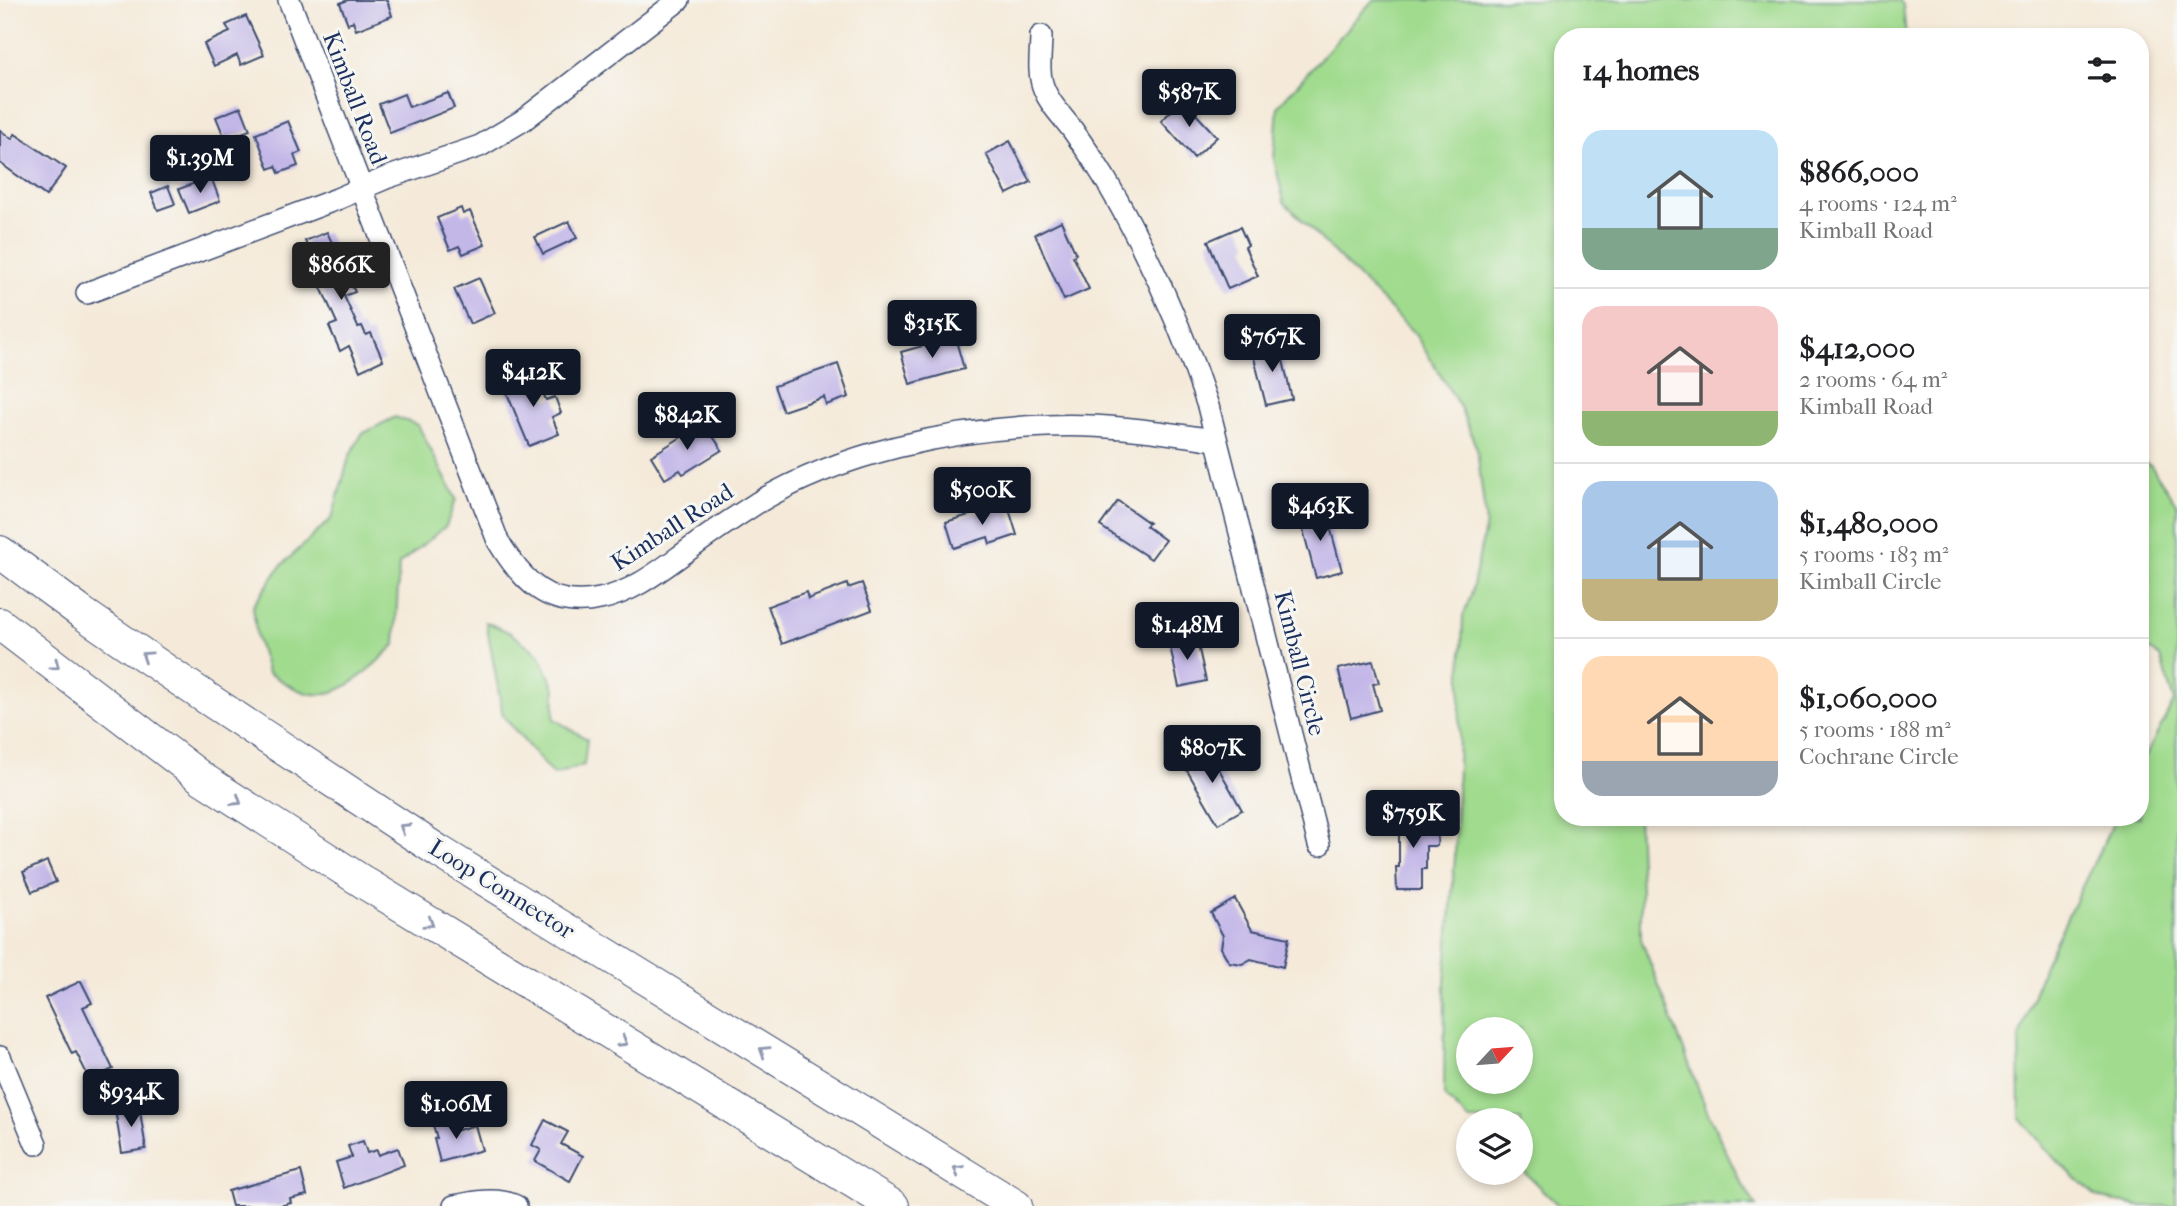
<!DOCTYPE html>
<meta charset="utf-8">
<style>
body{margin:0;font-family:"IM FELL French Canon",serif;background:#f6f6f6;color:#202124;height:100vh;display:flex;flex-direction:column;font-size:26px;white-space:nowrap}
*{box-sizing:border-box;margin:0}
p{font-size:23px;color:#757577}
.icon{flex:none;width:38px;height:38px;fill:none;stroke:currentColor;stroke-width:2;stroke-linecap:round;stroke-linejoin:round}
.map{position:relative;flex:1;overflow:hidden}
.drawer{position:absolute;left:1554px;top:28px;width:595px;height:798px;display:flex;flex-direction:column;background:#fff;border-radius:28px;box-shadow:0 4px 10px #0003}
.drawer>*{flex:none}
.needle{width:46px;rotate:64deg}
.fabs{position:absolute;left:1456px;top:1017px;display:grid;gap:14px}
.fabs a{display:grid;place-items:center;width:77px;height:77px;border-radius:50%;background:#fff;box-shadow:0 4px 10px #0003;font-size:35px}
.price{position:absolute;translate:-50% -60px;padding:0 16px;border-radius:7px;background:#111827;color:#fff;font-size:23px;line-height:46px;filter:drop-shadow(0 2px 4px #0008)}
.price::after{content:'';position:absolute;left:50%;top:42px;width:21px;height:16px;margin-left:-10px;background:inherit;clip-path:polygon(0 0,100% 0,50% 100%)}
.price.active{background:#222;color:#fff}
ul{padding:0;list-style:none}
li{display:flex;align-items:center;gap:21px;height:175px;padding:0 28px}
li+li{border-top:2px solid #e0e0e0}
li span{display:grid;place-items:center;flex:none;width:196px;height:140px;border-radius:21px;color:#555}
li>.icon{margin-inline-start:auto}
span .icon{width:84px;height:84px;fill:#fffc;stroke-width:1}
li b{font-size:30px}
h2{display:flex;justify-content:space-between;align-items:center;height:84px;padding:0 28px;font-size:30px}
.map>svg:first-child{display:block}
</style>
<div class="map">
<svg width="2177" height="1206" viewBox="0 0 2177 1206">
<rect width="100%" height="100%" fill="#f6f6f2"/>
<filter id="ink" filterUnits="userSpaceOnUse"><feTurbulence type="fractalNoise" baseFrequency=".0143" numOctaves="2"/><feDisplacementMap in="SourceGraphic" scale="14" xChannelSelector="R" yChannelSelector="G"/><feConvolveMatrix kernelMatrix="1 2 1 2 8 2 1 2 1" color-interpolation-filters="sRGB"/></filter>
<filter id="wash" filterUnits="userSpaceOnUse"><feTurbulence type="fractalNoise" baseFrequency=".00686" numOctaves="4" result="noise"/><feDisplacementMap in="SourceGraphic" scale="28" xChannelSelector="R" yChannelSelector="G"/><feGaussianBlur stdDeviation="1.57" result="paint"/><feColorMatrix in="noise" values="0 0 0 0 0 0 0 0 0 0 0 0 0 0 0 0 0 1.4 0 .05"/><feComposite in="paint" operator="in"/></filter>
<g filter="url(#wash)">
<rect width="100%" height="100%" fill="#f5ead9"/>
<g fill="#a0db8e" stroke="#5e8576" stroke-width="2" fill-rule="evenodd">
<path d="M1373 0H1899L1903 5 1906 37H1563V817H1638L1641 890V939L1707 1111 1738 1177 1756 1206H1559L1521 1169V1120H1469L1444 1096 1445 981 1455 857 1463 616 1471 595 1486 524 1477 449 1460 407 1415 334 1284 202 1274 159 1278 106ZM1521 1029V1082H1468V1029Z"/>
<path d="M395 417 418 425 456 499 446 526 399 564 395 645C373 665 345 698 313 694 299 693 281 680 268 673L257 639 253 606 280 567 332 518 349 457 362 434Z"/>
<polygon points="2140,460 2151,466 2177,505 2176,1206 2138,1206 2097,1197 2054,1158 2020,1118 2019,1038 2044,965 2116,817 2140,817 2140,767 2174,701 2160,657 2140,644"/>
<polygon points="486,622 509,632 539,654 555,689 554,719 587,739 584,765 553,775 503,716"/>
</g>
<g id="blocks">
<g fill="#c3b7e8">
<polygon points="348,0 387,0 392,16 356,30 353,21 348,24 340,3"/>
<polygon points="246,16 264,55 241,65 237,55 214,66 204,44 230,32 226,25"/>
<polygon points="448,93 454,108 390,133 379,104 404,94 409,107"/>
<polygon points="1183,100 1217,137 1194,158 1161,121"/>
<polygon points="241,107 250,130 225,139 216,117"/>
<polygon points="288,121 301,152 294,155 298,166 279,173 276,166 269,169 256,134"/>
<polygon points="0,130 12,139 15,134 66,168 46,196 0,163"/>
<polygon points="1010,141 1031,182 1007,194 986,154"/>
<polygon points="211,177 220,201 189,213 179,189"/>
<polygon points="168,186 175,204 158,210 151,193"/>
<polygon points="461,208 463,214 470,211 485,245 463,254 459,246 450,250 437,218"/>
<polygon points="569,221 577,238 543,254 535,237"/>
<polygon points="1061,221 1076,254 1073,256 1089,289 1064,300 1035,234"/>
<polygon points="1240,227 1248,245 1245,247 1258,276 1228,289 1208,241"/>
<polygon points="327,232 355,292 344,296 358,327 362,326 366,335 371,333 383,360 360,371 349,346 340,351 329,326 337,323 310,263 315,262 305,241"/>
<polygon points="479,278 495,313 470,324 454,289"/>
<polygon points="955,337 964,369 910,384 901,352"/>
<polygon points="1279,343 1292,399 1266,405 1252,350"/>
<polygon points="838,364 849,397 826,405 824,397 783,411 774,386"/>
<polygon points="535,373 546,400 555,397 561,413 552,417 559,434 529,446 504,386"/>
<polygon points="704,423 722,450 683,474 680,470 665,479 651,456"/>
<polygon points="1118,501 1149,523 1146,526 1165,540 1151,559 1100,526"/>
<polygon points="1008,506 1017,535 990,544 988,537 954,548 946,522 982,511 983,514"/>
<polygon points="1325,508 1342,571 1316,578 1299,515"/>
<polygon points="862,583 872,610 782,644 768,606 806,592 808,599 847,584 848,588"/>
<polygon points="1196,636 1206,681 1179,687 1169,642"/>
<polygon points="1373,661 1379,683 1373,684 1380,710 1351,718 1338,669"/>
<polygon points="1204,747 1213,763 1215,762 1242,810 1218,824 1181,760"/>
<polygon points="1426,813 1426,831 1438,830 1437,846 1426,846 1426,869 1422,869 1422,890 1397,890 1396,867 1399,867 1399,814"/>
<polygon points="47,861 56,882 32,892 23,872"/>
<polygon points="1235,899 1252,930 1289,938 1283,967 1251,959 1242,964 1229,962 1221,948 1223,936 1211,913"/>
<polygon points="81,981 92,1003 83,1007 113,1069 90,1080 76,1052 72,1054 45,998"/>
<polygon points="139,1105 146,1149 122,1153 115,1109"/>
<polygon points="545,1120 568,1132 561,1144 583,1156 570,1181 535,1161 541,1150 532,1145"/>
<polygon points="449,1121 452,1132 475,1125 482,1150 440,1162 434,1139 437,1138 433,1125"/>
<polygon points="363,1141 367,1153 377,1150 378,1155 398,1148 404,1165 344,1188 336,1162 352,1157 348,1146"/>
<polygon points="301,1171 307,1195 290,1199 291,1203 279,1206 232,1206 228,1191"/>
</g>
</g>
</g>
<g filter="url(#ink)">
<use href="#blocks" fill-opacity="0" stroke="#3c4b70" stroke-width="2"/>
<g fill="none" stroke-linecap="round" stroke-linejoin="round">
<g stroke="#3c4b70" stroke-width="24">
<g id="minor">
<path d="M289 0 498 541C522 581 549 610 600 599 631 593 658 572 683 554 707 536 732 519 757 503 840 453 951 429 1047 426 1103 423 1160 432 1215 440"/>
<path d="M1041 36C1041 53 1037 73 1044 89 1050 105 1064 118 1074 132 1085 147 1095 162 1104 177 1147 250 1181 325 1208 406L1319 845"/>
<polyline points="87,293 337,199 386,178 480,146 522,121 679,0"/>
<polyline points="0,1057 36,1144"/>
<path d="M454 1206C473 1202 497 1197 516 1206"/>
</g>
</g>
<g stroke="#3c4b70" stroke-width="34">
<g id="highway">
<polyline points="0,552 82,613 202,695 440,852 1016,1206"/>
<polyline points="0,624 203,779 368,885 893,1206"/>
</g>
</g>
<use href="#minor" stroke="#fff" stroke-width="21"/>
<use href="#highway" stroke="#fff" stroke-width="32"/>
</g>
<defs><path id="oneway-chevron" d="M-2-3.5L2.5 0L-2 3.5" fill="none" stroke-width="1.6" stroke-linecap="round" stroke-linejoin="round" transform="scale(1.75)"/></defs>
<g stroke="#8d97ae">
<use href="#oneway-chevron" transform="translate(146 656) rotate(-146)"/>
<use href="#oneway-chevron" transform="translate(55 665) rotate(37)"/>
<use href="#oneway-chevron" transform="translate(237 801) rotate(33)"/>
<use href="#oneway-chevron" transform="translate(404 828) rotate(-147)"/>
<use href="#oneway-chevron" transform="translate(429 923) rotate(32)"/>
<use href="#oneway-chevron" transform="translate(623 1042) rotate(31)"/>
<use href="#oneway-chevron" transform="translate(764 1051) rotate(-148)"/>
<use href="#oneway-chevron" transform="translate(958 1170) rotate(-148)"/>
</g>
</g>
<g text-anchor="middle" dominant-baseline="central" stroke-width="6" stroke-linejoin="round" paint-order="stroke">
<g font-size="24" fill="#1b2f5e" stroke="#f6f6f2">
<text transform="translate(355 98) rotate(69)">Kimball Road</text>
<text transform="translate(672 527) rotate(-33)">Kimball Road</text>
<text transform="translate(1300 663) rotate(76)">Kimball Circle</text>
<text transform="translate(502 889) rotate(32)">Loop Connector</text>
</g>
</g>
</svg>
<div class="fabs">
<a><svg class="needle" viewBox="-14 -14 28 28"><path d="M0-13l5 13h-10z" fill="#e53935"/><path d="M0 13l5-13h-10z" fill="#757577"/></svg></a>
<a><svg class="icon" aria-label="layers" viewBox="0 0 24 24"><path d="M12 4l9 5-9 5-9-5zM3 14l9 5 9-5"/></svg></a>
</div>
<b class="price" style="left:1189px;top:129px">$587K</b>
<b class="price" style="left:200px;top:195px">$1.39M</b>
<b class="price active" style="left:341px;top:302px">$866K</b>
<b class="price" style="left:932px;top:360px">$315K</b>
<b class="price" style="left:1272px;top:374px">$767K</b>
<b class="price" style="left:533px;top:409px">$412K</b>
<b class="price" style="left:687px;top:452px">$842K</b>
<b class="price" style="left:982px;top:527px">$500K</b>
<b class="price" style="left:1320px;top:543px">$463K</b>
<b class="price" style="left:1187px;top:662px">$1.48M</b>
<b class="price" style="left:1212px;top:785px">$807K</b>
<b class="price" style="left:1413px;top:850px">$759K</b>
<b class="price" style="left:131px;top:1129px">$934K</b>
<b class="price" style="left:456px;top:1141px">$1.06M</b>
<section class="drawer">
<h2>14 homes<svg class="icon" aria-label="filters" viewBox="0 0 24 24"><path d="M4 7h16M4 17h16"/><circle cx="9" cy="7" r="2"/><circle cx="15" cy="17" r="2"/></svg></h2>
<ul>
<li><span style="background:linear-gradient(#bfe0f5 70%,#7fa58c 0)"><svg class="icon" aria-label="home" viewBox="0 0 24 24"><path d="M3 11l9-7 9 7M6 9v11h12V9"/></svg></span><div><b>$866,000</b><p>4 rooms · 124 m²</p><p>Kimball Road</p></div></li>
<li><span style="background:linear-gradient(#f6c9c9 75%,#8fb573 0)"><svg class="icon" aria-label="home" viewBox="0 0 24 24"><path d="M3 11l9-7 9 7M6 9v11h12V9"/></svg></span><div><b>$412,000</b><p>2 rooms · 64 m²</p><p>Kimball Road</p></div></li>
<li><span style="background:linear-gradient(#a9c7e8 70%,#c2b280 0)"><svg class="icon" aria-label="home" viewBox="0 0 24 24"><path d="M3 11l9-7 9 7M6 9v11h12V9"/></svg></span><div><b>$1,480,000</b><p>5 rooms · 183 m²</p><p>Kimball Circle</p></div></li>
<li><span style="background:linear-gradient(#ffd9b3 75%,#9aa5b1 0)"><svg class="icon" aria-label="home" viewBox="0 0 24 24"><path d="M3 11l9-7 9 7M6 9v11h12V9"/></svg></span><div><b>$1,060,000</b><p>5 rooms · 188 m²</p><p>Cochrane Circle</p></div></li>
</ul>
</section>
</div>
